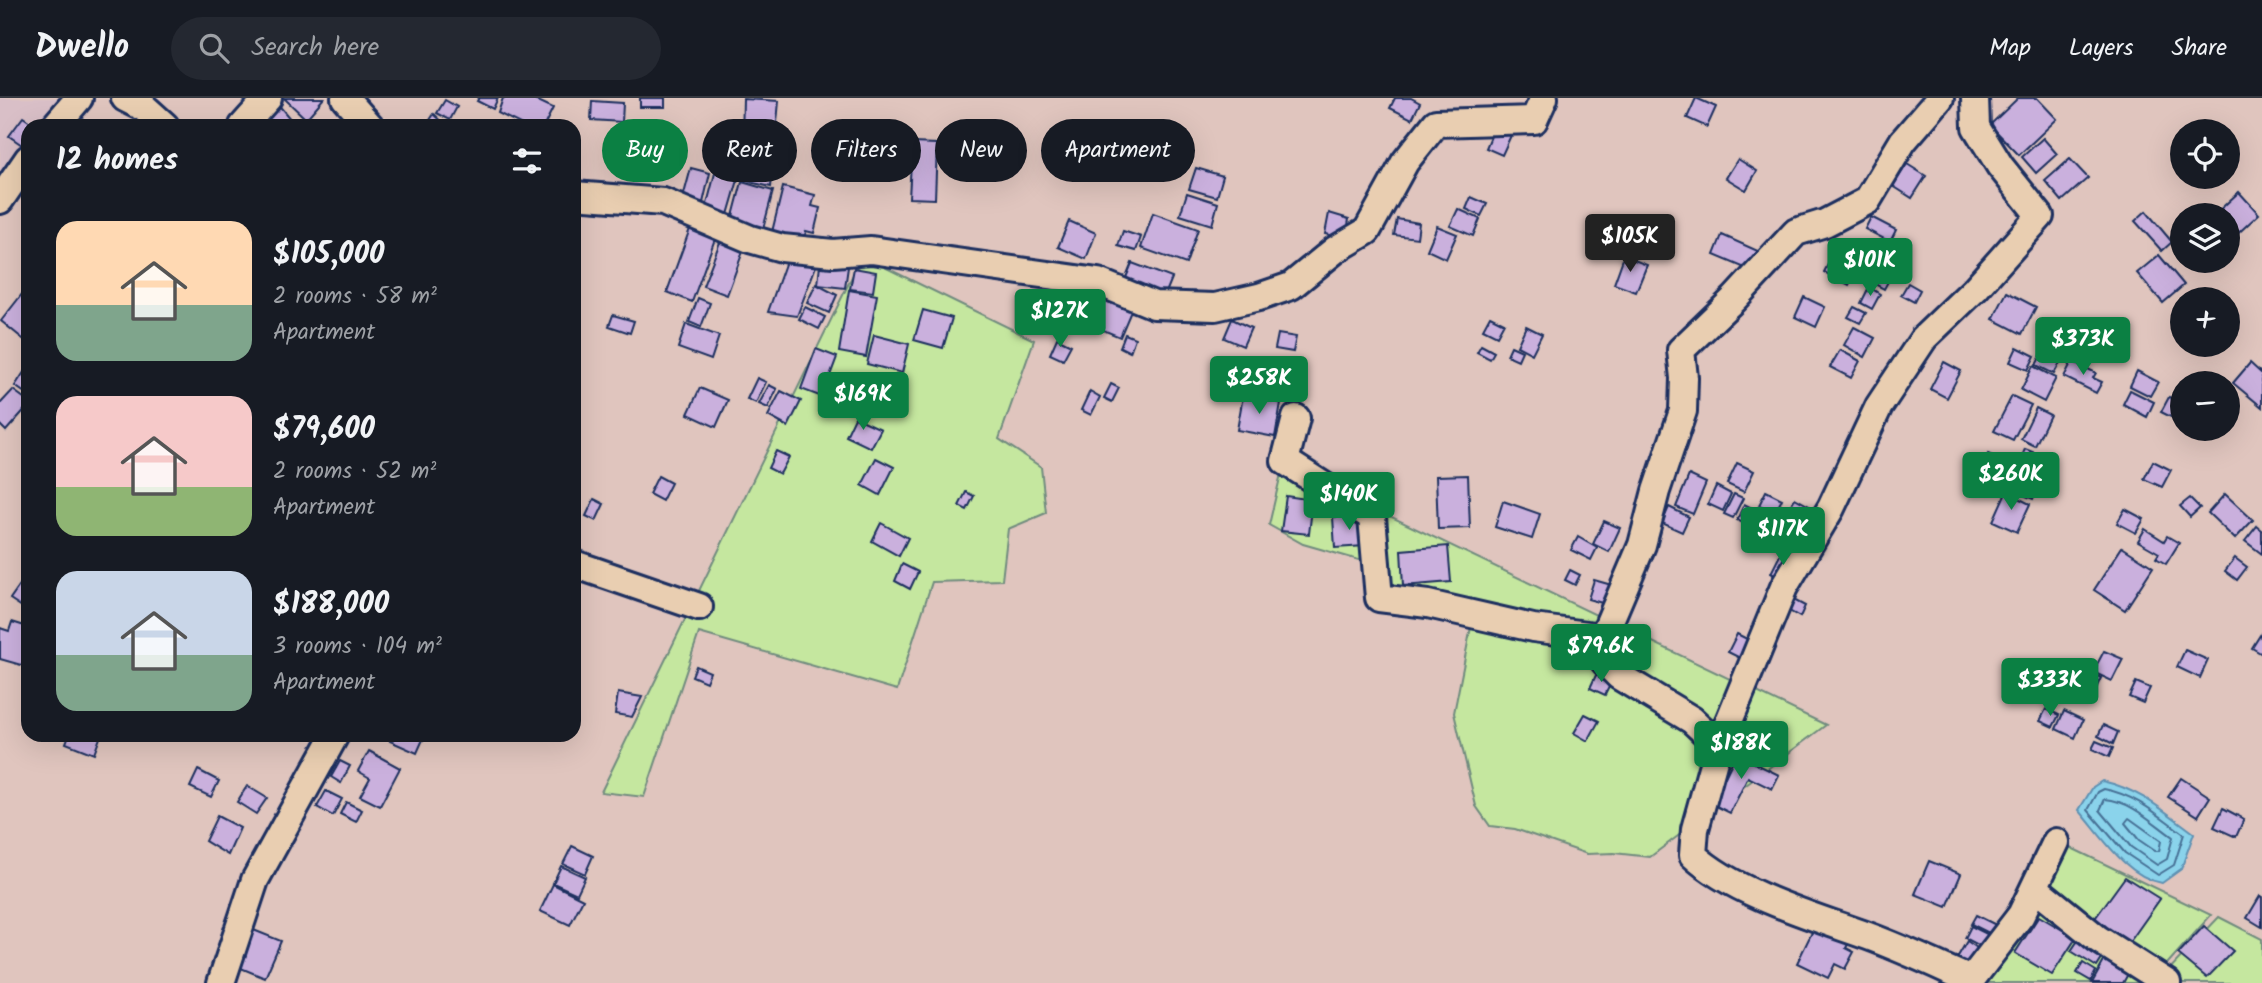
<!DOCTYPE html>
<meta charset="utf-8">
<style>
body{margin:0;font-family:Kalam,sans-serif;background:#242831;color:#f1f3f6;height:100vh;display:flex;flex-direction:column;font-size:26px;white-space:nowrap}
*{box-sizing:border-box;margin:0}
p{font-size:23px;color:#9ea1a6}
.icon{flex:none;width:38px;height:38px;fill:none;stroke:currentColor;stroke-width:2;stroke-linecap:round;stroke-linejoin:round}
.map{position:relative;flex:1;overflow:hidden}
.drawer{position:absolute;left:21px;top:21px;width:560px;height:623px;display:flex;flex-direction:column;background:#171b24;border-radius:21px;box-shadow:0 7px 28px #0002}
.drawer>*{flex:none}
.guide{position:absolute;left:602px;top:21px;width:665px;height:63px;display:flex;gap:14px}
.buttons{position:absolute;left:2170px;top:21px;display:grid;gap:14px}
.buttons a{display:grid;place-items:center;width:70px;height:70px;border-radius:50%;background:#171b24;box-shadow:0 7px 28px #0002;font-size:35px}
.price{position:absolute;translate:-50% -60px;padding:0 16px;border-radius:7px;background:#0b8043;color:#fff;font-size:23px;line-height:46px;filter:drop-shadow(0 2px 4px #0008)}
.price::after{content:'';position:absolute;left:50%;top:42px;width:21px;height:16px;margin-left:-10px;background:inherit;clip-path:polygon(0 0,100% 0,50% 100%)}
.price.on{background:#222;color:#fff}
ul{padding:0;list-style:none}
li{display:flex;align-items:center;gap:21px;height:175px;padding:0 35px}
li span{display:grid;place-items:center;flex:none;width:196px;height:140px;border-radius:21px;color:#555}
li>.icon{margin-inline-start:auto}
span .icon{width:84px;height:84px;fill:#fffc;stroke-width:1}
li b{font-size:30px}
h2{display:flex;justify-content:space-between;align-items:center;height:84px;padding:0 35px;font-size:30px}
.pill{padding:0 24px;border-radius:32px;background:#171b24;box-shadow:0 7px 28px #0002;font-size:24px;line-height:63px}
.pill.on{background:#0b8043;color:#fff}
header{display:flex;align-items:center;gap:42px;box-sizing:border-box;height:98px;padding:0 35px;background:#171b24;border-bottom:2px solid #363941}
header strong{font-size:33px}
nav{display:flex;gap:38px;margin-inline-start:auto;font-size:24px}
.search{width:490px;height:63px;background:#242831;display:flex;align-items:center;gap:18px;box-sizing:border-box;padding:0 24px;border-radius:38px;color:#9ea1a6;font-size:26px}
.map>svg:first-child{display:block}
</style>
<header>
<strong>Dwello</strong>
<div class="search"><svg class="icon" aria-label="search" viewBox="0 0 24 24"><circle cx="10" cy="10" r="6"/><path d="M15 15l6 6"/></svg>Search here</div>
<nav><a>Map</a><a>Layers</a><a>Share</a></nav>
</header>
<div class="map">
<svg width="2262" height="885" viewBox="0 0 2262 885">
<rect width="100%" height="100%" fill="#e0c5be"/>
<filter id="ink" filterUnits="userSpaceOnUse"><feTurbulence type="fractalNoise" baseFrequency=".0143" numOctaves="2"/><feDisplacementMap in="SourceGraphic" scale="14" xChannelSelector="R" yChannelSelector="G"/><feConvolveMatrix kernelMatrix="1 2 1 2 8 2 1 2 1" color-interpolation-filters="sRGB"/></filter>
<g filter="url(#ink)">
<polygon fill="#d9bfc7" points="0,0 61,0 41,28 28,28 28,47 0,87"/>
<g fill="#c5e79f" stroke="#708b7e" stroke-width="2">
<polygon points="862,158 1034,242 999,341 1041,369 1046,415 1008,431 1002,482 932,484 897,592 699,535 644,699 601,694"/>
<polygon points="1283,367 1826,627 1650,759 1614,755 1587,756 1515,731 1490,728 1476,708 1454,615 1471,529 1370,511 1366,464 1303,446 1269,427"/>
<polygon points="2061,745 2211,817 2150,885 1974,885"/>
<polygon points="2219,819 2262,841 2262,885 2179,885 2165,876"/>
</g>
<path fill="#8ad3eb" stroke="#5e91b3" stroke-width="2" d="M2102 683C2139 691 2164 713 2194 735L2181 771 2162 785C2126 779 2101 737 2079 712L2093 689Z"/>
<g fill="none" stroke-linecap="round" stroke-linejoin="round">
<g stroke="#477196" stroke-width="2">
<path d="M2104 691C2136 697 2158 717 2184 736L2174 767 2158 777 2125 755 2088 712 2098 694Z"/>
<path d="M2105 701C2131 703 2152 724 2173 739L2167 761 2157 767 2131 749 2100 712Z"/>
<polygon points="2129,720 2161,743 2159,753 2155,753 2139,742 2125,725"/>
</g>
</g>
<g fill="#cab0dd" stroke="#1b2f5e" stroke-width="2">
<polygon points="284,0 324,0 306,21"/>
<polygon points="479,0 498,0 493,11 477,3"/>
<polygon points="503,0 532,0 553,10 544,28 524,28 498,15"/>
<rect x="640" y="0" width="25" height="9"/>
<polygon points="1395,0 1411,0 1420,5 1412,21 1390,10"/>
<polygon points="1696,0 1716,9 1707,29 1687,20"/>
<polygon points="2018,0 2037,0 2057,21 2019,57 1990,27"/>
<polygon points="743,1 779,3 771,89 741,82"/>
<polygon points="445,2 457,9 450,22 437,15"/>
<polygon points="592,3 623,5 622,24 591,22"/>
<polygon points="277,5 296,28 256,28"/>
<polygon points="434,16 447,28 426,28"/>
<polygon points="23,19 36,28 28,28 28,39 22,47 9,38"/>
<polygon points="1496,26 1513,33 1502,57 1486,50"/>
<polygon points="2043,40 2057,56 2036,75 2022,59"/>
<polygon points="912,45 937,46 935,101 909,100"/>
<polygon points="1738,61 1757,73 1746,92 1726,80"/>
<polygon points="2070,61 2088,80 2062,103 2045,83"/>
<polygon points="1907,66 1926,78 1912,100 1893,88"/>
<polygon points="691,70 710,75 703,105 683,100"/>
<polygon points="1196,70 1223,78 1217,99 1189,91"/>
<polygon points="715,75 738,82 727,120 706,110"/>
<polygon points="742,84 773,93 763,131 732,122"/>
<polygon points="783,89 815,97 812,108 820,110 814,135 806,133 804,142 772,134"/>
<polygon points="2239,94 2259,116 2232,141 2228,136 2228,117 2214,117"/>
<polygon points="1187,95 1218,105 1212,127 1180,117"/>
<polygon points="1471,99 1487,106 1481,118 1466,111"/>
<polygon points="1458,111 1480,121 1473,138 1450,128"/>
<polygon points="2146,113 2172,144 2162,153 2135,123"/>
<polygon points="1153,115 1198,131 1186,166 1141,150"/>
<polygon points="1329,115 1349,121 1346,141 1325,136"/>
<polygon points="1871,119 1896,132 1890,144 1865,131"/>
<polygon points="1397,121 1419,125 1417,140 1394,137"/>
<polygon points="1069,123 1096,135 1086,161 1058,149"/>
<polygon points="691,128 716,138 692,204 667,194"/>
<polygon points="1437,128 1457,136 1446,161 1427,152"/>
<polygon points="2182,128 2182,151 2171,139"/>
<polygon points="1123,133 1141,139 1136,153 1118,148"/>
<polygon points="1722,137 1760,154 1752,173 1714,157"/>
<polygon points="722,139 745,148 727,197 703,188"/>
<polygon points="1838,147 1862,160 1849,187 1824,174"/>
<polygon points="2159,157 2184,187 2163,205 2137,175"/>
<polygon points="1624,158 1647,167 1636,194 1614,186"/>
<polygon points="786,163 816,168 797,218 768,214"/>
<polygon points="1132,165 1172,180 1163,202 1123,187"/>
<polygon points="820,166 848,169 845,190 818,187"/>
<polygon points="854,170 876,174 873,194 850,191"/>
<polygon points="1876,170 1891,178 1884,191 1869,183"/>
<polygon points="1051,185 1089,197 1079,228 1041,216"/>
<polygon points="1908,185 1920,192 1914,204 1901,197"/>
<polygon points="816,186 837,197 829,215 807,205"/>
<polygon points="1869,189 1880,196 1872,211 1861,205"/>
<polygon points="26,191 28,192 28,245 1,223"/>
<polygon points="849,192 877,197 866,259 839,254"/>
<polygon points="1100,192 1134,206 1120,239 1086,225"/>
<polygon points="2007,194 2036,209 2022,236 1993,221"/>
<polygon points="1804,199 1825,209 1816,229 1795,219"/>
<polygon points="698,200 710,205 701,229 689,224"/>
<polygon points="805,209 825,219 819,231 799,221"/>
<polygon points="1854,209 1866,215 1860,225 1848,219"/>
<polygon points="923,212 952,220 943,250 914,242"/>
<polygon points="613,217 634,223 630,235 609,228"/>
<polygon points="1490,218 1504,225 1497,238 1483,231"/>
<polygon points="1232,221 1251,230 1243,248 1224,240"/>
<polygon points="686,226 719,238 711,262 678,250"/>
<polygon points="1526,228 1542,236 1532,256 1517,248"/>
<polygon points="1854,229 1875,240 1865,259 1844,247"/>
<polygon points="1125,236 1135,240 1130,254 1120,249"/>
<polygon points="1278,236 1296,239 1293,254 1275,251"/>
<polygon points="874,237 909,246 902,275 867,266"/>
<polygon points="1057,240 1071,247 1063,262 1050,256"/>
<polygon points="1481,247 1494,254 1490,261 1477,254"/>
<polygon points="1511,248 1522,253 1518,262 1507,257"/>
<polygon points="2017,249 2035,258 2028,272 2010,264"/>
<polygon points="2045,250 2063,259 2054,276 2036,267"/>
<polygon points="816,251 837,259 822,299 801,291"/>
<polygon points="1840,252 1860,263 1851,280 1830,269"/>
<polygon points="2072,263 2096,275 2093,280 2102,284 2096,295 2064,279"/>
<polygon points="1944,264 1961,273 1947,300 1930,291"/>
<polygon points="2250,265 2262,276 2262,309 2233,285"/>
<polygon points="28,268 28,297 15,288"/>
<polygon points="2033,268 2056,280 2044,304 2021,292"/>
<polygon points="2137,273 2158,284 2150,298 2130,288"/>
<polygon points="757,280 766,284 756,305 747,301"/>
<polygon points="1111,286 1119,290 1112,304 1104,300"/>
<polygon points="769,287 777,291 768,310 759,306"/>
<polygon points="700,290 728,302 716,329 688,316"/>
<polygon points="13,292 28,303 28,308 6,333 0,327 0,306"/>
<polygon points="2130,292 2154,304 2147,319 2123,306"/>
<polygon points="781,293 801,303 788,329 768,318"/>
<polygon points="1090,293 1100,299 1091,317 1081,312"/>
<polygon points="1243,298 1281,305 1275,339 1237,332"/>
<polygon points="2012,298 2031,307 2013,342 1994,333"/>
<polygon points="2169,299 2182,305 2179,323 2161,314"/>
<polygon points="2036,310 2050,317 2035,348 2021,341"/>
<polygon points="855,319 881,331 871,350 846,338"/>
<polygon points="2025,351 2050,361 2033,401 2008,391"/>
<polygon points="776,353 789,359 780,376 768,370"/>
<polygon points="1988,356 2003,363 1996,378 1981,370"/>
<polygon points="876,360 894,369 880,397 862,387"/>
<polygon points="2153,363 2171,372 2162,389 2144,381"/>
<polygon points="1737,365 1754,373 1744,394 1727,386"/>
<polygon points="1468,377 1470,430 1438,431 1436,378"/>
<polygon points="1689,377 1706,385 1693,416 1676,409"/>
<polygon points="1978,377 1994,385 1988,396 1972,387"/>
<polygon points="658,378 671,385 662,403 649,396"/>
<polygon points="1716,388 1731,396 1723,413 1708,406"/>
<polygon points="1766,393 1782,401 1775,415 1759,407"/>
<polygon points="966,394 974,398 967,412 959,408"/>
<polygon points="2006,394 2030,406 2017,434 1993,423"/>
<polygon points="1734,396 1743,400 1733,420 1724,416"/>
<polygon points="2225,396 2253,422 2235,441 2208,415"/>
<polygon points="1286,398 1313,402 1309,436 1281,433"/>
<polygon points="1795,400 1818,413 1808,432 1784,419"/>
<polygon points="2190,400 2200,410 2190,419 2180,408"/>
<polygon points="594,401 604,406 596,423 586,418"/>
<polygon points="1503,403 1540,416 1532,441 1495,429"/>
<polygon points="1744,406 1754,411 1747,427 1737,422"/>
<polygon points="1669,409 1689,419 1682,434 1662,425"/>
<polygon points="2125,411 2144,421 2136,435 2117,425"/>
<polygon points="1363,417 1365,448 1335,450 1333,419"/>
<polygon points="1604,423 1620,430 1609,454 1593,446"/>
<polygon points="881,425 908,440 899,458 872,443"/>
<polygon points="2257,428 2262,432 2262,456 2245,443"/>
<polygon points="1795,429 1809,437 1801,453 1787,445"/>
<polygon points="2145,431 2164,443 2167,438 2179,445 2166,466 2156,460 2159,455 2138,443"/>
<polygon points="1578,439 1597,450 1591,462 1571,452"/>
<polygon points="1448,448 1451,484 1403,488 1401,452"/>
<polygon points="2122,449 2153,469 2125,512 2094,492"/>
<polygon points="1781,455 1796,462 1785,483 1771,475"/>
<polygon points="2235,460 2247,469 2237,482 2225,473"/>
<polygon points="902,466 918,474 910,491 895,483"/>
<polygon points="1570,472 1580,477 1575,487 1565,482"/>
<polygon points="24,481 28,484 28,513 10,501"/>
<polygon points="1594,482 1615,488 1609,507 1588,501"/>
<polygon points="1788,499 1805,508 1800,519 1782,509"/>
<polygon points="12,524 28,529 28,569 0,561 0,530 9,533"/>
<polygon points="2262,534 2262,556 2252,550"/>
<polygon points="1737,536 1755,545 1746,563 1728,554"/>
<polygon points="1621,545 1639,547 1636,568 1618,566"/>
<polygon points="2185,552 2208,562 2200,580 2177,569"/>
<polygon points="2104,553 2123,561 2112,583 2093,574"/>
<polygon points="696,568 710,574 706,584 692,578"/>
<polygon points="2086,573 2101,580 2095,593 2079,586"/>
<polygon points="1597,575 1612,583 1605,597 1590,590"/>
<polygon points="2136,584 2150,590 2143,605 2129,599"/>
<polygon points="618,595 642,599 632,619 615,616"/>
<polygon points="2046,611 2059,617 2053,629 2040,623"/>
<polygon points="2064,613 2083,622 2075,640 2056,631"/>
<polygon points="1585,616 1599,623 1588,643 1574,635"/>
<polygon points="2103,627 2118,634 2113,646 2098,638"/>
<polygon points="69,637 101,637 94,656 66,645"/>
<polygon points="393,637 425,637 417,655 390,643"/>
<polygon points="2096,643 2113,650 2109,659 2092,651"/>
<polygon points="369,653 400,670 380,708 360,698 370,680 358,673"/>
<polygon points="1736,656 1779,677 1772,691 1748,679 1730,715 1712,706"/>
<polygon points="340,663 350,668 341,685 331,679"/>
<polygon points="198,672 219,683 211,699 190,689"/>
<polygon points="2181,680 2210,699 2198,718 2168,699"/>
<polygon points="247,688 267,700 256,716 237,704"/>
<polygon points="326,693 342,701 333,718 317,709"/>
<polygon points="346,704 362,712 356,724 340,716"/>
<polygon points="2223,710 2244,721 2236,739 2214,729"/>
<polygon points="217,718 240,730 228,757 205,743"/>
<polygon points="572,748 593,758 585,776 563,766"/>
<polygon points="1929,763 1961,776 1947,809 1915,796"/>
<polygon points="561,768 585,779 577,796 553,785"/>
<polygon points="2125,779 2160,801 2124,852 2088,830"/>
<polygon points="553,786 583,801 570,827 540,813"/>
<polygon points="2260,798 2262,799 2262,829 2247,820"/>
<polygon points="1976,817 1996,827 1991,836 1971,826"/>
<polygon points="2039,818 2076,840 2052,877 2015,855"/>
<polygon points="1971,828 1991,838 1984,850 1965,840"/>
<polygon points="2204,828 2233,853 2207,880 2178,856"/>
<polygon points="1814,830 1848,846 1846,850 1854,854 1845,871 1835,866 1828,880 1797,865"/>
<polygon points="251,831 281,843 265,880 236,868"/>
<polygon points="2081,838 2107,853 2097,869 2071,853"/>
<polygon points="1967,843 1983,854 1973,870 1957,860"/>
<polygon points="2108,856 2133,867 2123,885 2092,885"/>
<polygon points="2083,865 2096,873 2091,883 2077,875"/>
</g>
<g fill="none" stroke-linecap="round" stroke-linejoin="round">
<g stroke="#1b2f5e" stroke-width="32">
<g id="street">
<polyline points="125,0 145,10 165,28"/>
<polyline points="345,0 370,28"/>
<polyline points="55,28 79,0"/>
<polyline points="243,28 268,0"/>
<polyline points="574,97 663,104 750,141 782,150 833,155 871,152 1098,184 1154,207 1215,209 1259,199 1291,188 1335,152 1367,133 1405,64 1436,25 1534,22 1544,0"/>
<polyline points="0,102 28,61"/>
<path d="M1296 320 1285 363 1372 419 1379 500 1428 506 1533 530 1603 539 1605 564 1619 578 1692 622 1709 638 1716 655 1695 731 1693 757C1733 795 1815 819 1868 838 1903 851 1937 867 1971 882L2021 817 2056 744"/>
<polyline points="574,466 699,509"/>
<polyline points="1603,539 1642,447 1656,393 1683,313 1684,280 1681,252 1734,201 1796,134 1825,125 1867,103 1903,43 1940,0"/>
<polyline points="1716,655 1784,489 1831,410 1879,308 1924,240 1975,191 2040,118 2000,68 1976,29 1975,0"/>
<polyline points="2035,790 2098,841 2167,885"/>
<polyline points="221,885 255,782 335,637"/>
</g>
</g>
<use href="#street" stroke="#e9ceb1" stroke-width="26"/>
</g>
</g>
</svg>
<div class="buttons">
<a><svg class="icon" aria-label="locate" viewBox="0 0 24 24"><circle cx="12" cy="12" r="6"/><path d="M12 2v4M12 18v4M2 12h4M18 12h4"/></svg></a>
<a><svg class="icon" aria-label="layers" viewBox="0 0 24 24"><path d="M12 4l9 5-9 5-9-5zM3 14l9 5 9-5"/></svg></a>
<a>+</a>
<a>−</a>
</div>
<b class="price on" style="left:1630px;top:176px">$105K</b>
<b class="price" style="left:1870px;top:200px">$101K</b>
<b class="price" style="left:1060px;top:251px">$127K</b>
<b class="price" style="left:2083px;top:279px">$373K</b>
<b class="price" style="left:1259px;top:318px">$258K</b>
<b class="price" style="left:863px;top:334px">$169K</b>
<b class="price" style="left:2011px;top:414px">$260K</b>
<b class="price" style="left:1349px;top:434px">$140K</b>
<b class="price" style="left:1783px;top:469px">$117K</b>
<b class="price" style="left:1601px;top:586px">$79.6K</b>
<b class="price" style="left:2050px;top:620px">$333K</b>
<b class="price" style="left:1741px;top:683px">$188K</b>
<div class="guide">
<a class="pill on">Buy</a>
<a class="pill">Rent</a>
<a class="pill">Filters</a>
<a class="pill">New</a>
<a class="pill">Apartment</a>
</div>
<section class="drawer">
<h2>12 homes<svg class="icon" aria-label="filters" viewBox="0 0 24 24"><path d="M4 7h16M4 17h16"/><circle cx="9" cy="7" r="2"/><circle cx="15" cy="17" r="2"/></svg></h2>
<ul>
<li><span style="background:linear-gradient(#ffd9b3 60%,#7fa58c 0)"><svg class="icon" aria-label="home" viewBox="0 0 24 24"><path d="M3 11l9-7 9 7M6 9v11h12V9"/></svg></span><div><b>$105,000</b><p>2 rooms · 58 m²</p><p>Apartment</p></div></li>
<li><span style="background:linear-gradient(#f6c9c9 65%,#8fb573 0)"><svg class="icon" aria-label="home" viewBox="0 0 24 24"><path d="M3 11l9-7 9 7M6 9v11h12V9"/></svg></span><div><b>$79,600</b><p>2 rooms · 52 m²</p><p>Apartment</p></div></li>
<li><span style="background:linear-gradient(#c9d6e8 60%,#7fa58c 0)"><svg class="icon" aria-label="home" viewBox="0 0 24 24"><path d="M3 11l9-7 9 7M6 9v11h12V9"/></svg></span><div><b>$188,000</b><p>3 rooms · 104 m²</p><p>Apartment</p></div></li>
</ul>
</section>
</div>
